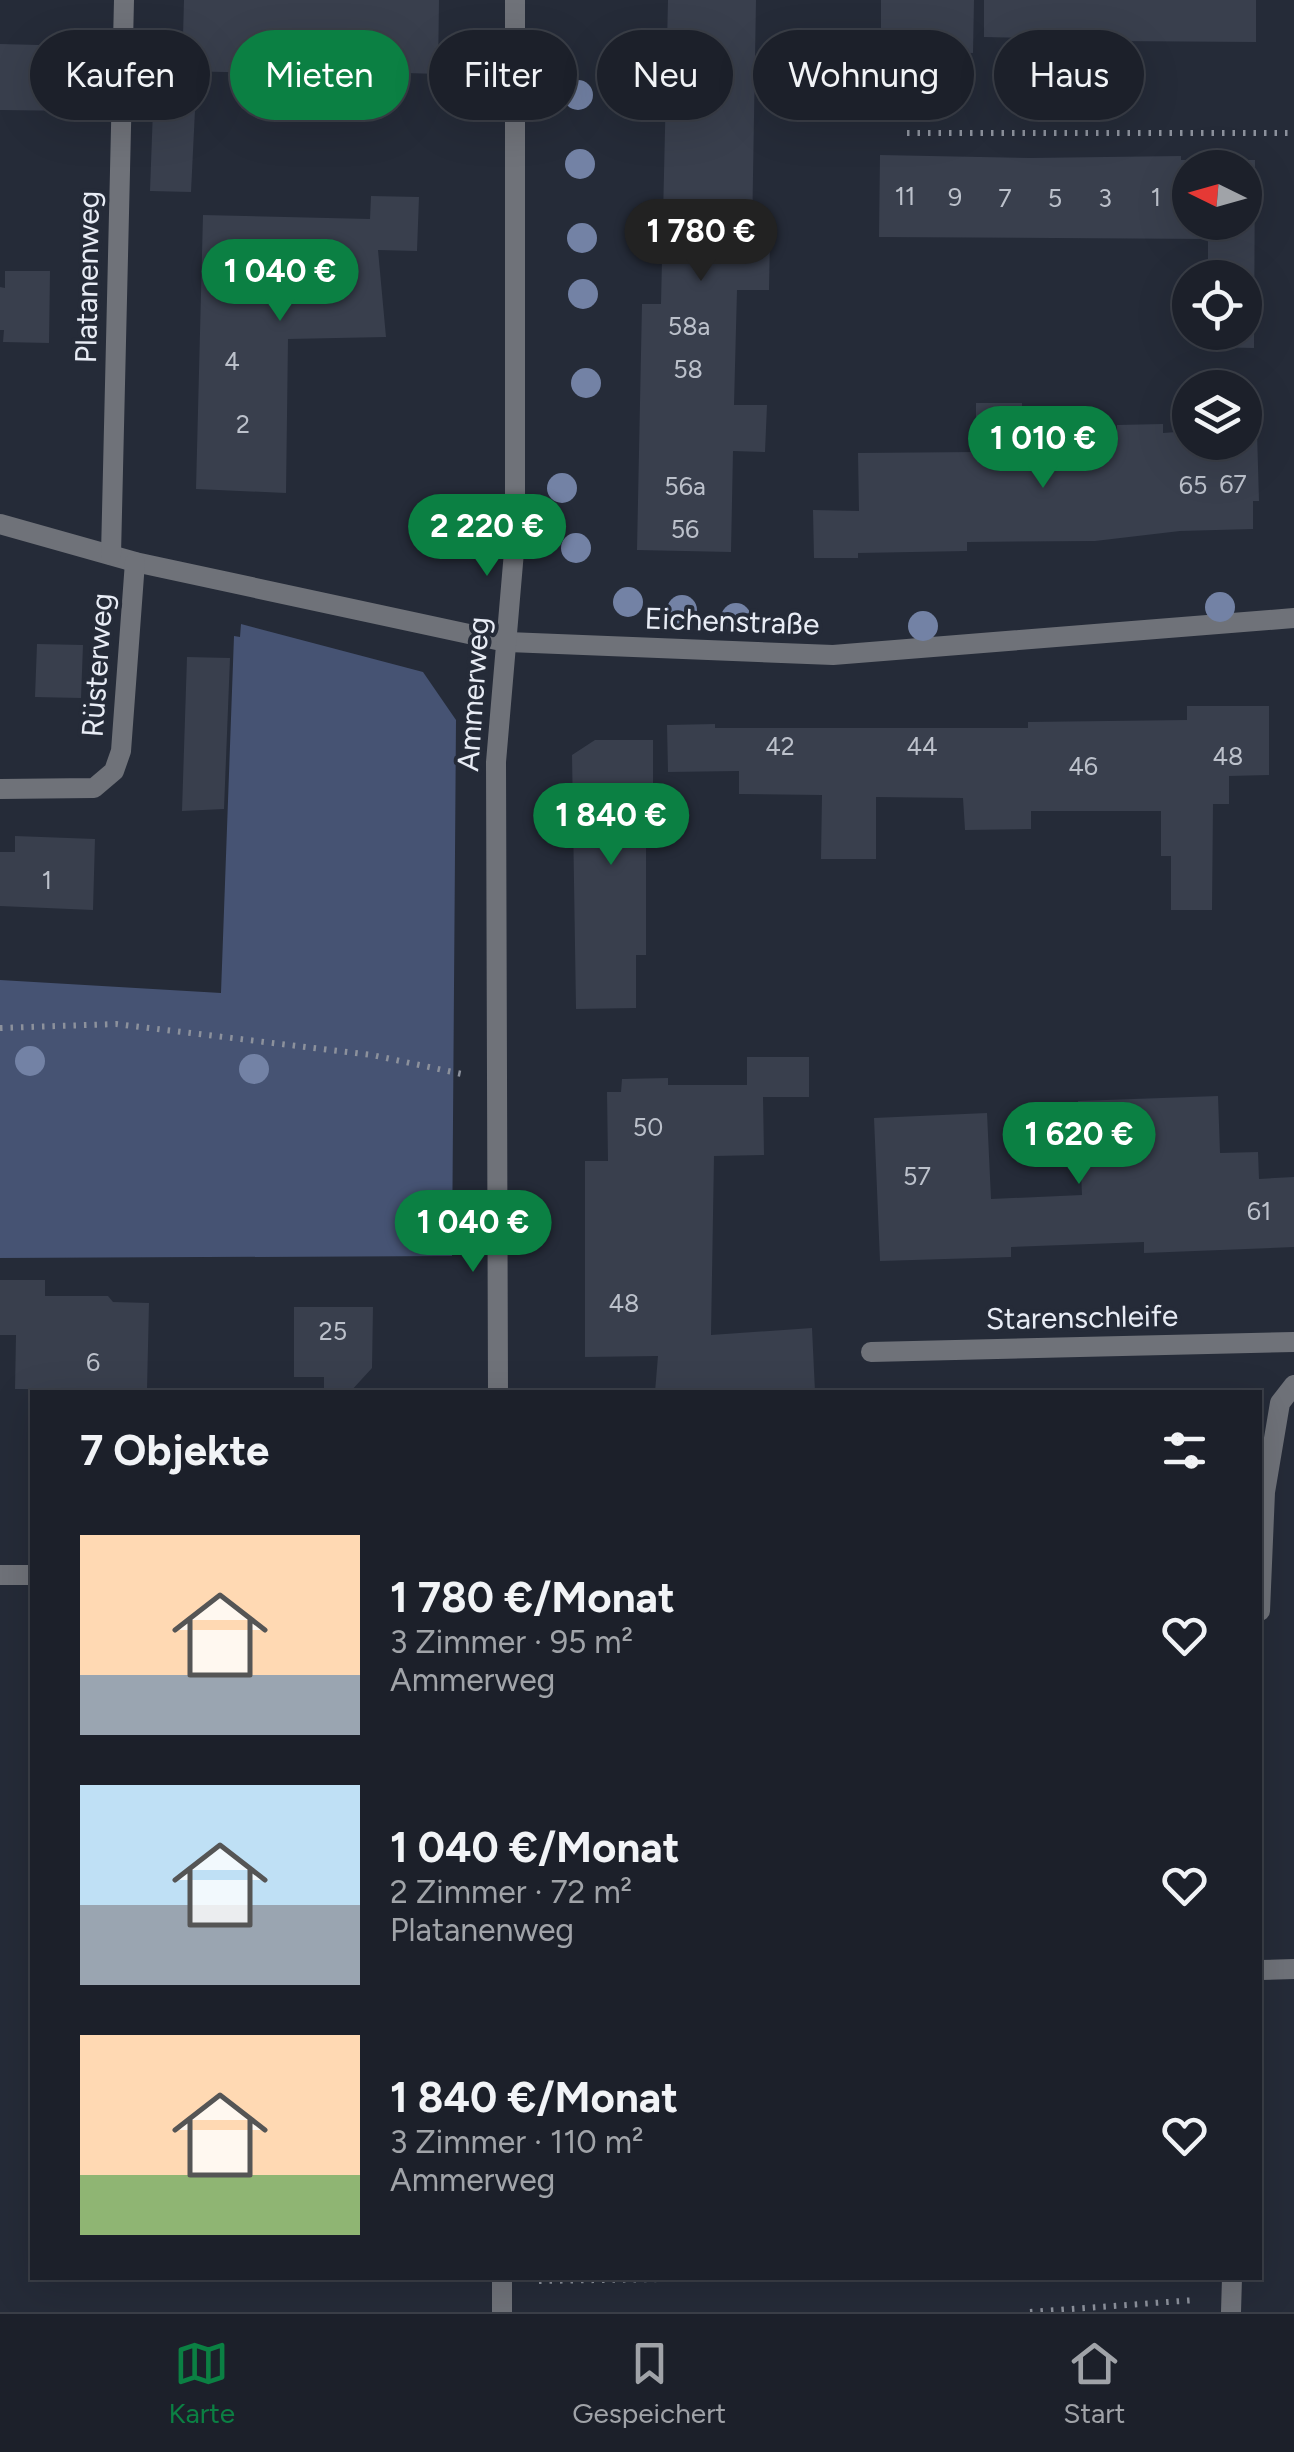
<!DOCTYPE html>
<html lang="de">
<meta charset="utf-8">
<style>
body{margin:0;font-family:Figtree,sans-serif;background:#252832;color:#f1f3f6;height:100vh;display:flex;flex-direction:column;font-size:38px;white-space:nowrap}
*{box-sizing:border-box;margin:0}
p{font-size:32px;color:#a0a3a8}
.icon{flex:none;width:55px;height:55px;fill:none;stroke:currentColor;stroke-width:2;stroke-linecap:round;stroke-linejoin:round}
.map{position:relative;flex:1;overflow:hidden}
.panel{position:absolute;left:30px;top:1390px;width:1232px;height:890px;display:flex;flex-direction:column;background:#1c202a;border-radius:0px;box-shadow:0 10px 40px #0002,0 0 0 2px #3a3e47}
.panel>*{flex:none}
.banner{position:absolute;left:30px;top:30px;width:1235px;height:90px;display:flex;gap:20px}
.needle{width:65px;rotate:275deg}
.buttons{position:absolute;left:1172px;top:150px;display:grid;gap:20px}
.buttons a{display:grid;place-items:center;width:90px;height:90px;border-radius:50%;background:#1c202a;box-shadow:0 10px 40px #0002,0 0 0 2px #3a3e47;font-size:50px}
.price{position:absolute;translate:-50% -85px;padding:0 22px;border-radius:35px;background:#0b8043;color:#fff;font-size:32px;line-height:65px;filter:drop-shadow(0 2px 5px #0008)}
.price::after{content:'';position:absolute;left:50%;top:60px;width:30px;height:22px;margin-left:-15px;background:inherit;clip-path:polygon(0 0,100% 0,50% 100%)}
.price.selected{background:#222;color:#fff}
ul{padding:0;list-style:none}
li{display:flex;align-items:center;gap:30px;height:250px;padding:0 50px}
li span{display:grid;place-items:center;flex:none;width:280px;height:200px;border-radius:0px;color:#555}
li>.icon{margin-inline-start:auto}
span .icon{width:120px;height:120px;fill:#fffc;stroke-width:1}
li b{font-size:42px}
h2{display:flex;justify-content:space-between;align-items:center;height:120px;padding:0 50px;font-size:42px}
.tag{padding:0 35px;border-radius:45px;background:#1c202a;box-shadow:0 10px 40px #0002,0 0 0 2px #3a3e47;font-size:35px;line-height:90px}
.tag.selected{background:#0b8043;color:#fff}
.tabs{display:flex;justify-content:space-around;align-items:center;height:140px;border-top:2px solid #3a3e47;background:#1c202a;font-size:28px;color:#a0a3a8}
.tabs a{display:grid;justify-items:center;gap:5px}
.tabs .selected{color:#0b8043}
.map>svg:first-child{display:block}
</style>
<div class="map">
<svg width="1294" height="2312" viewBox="0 0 1294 2312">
<rect width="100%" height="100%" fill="#252b38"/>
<polygon fill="#465373" points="241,624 423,672 456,720 452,1256 0,1258 0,980 221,993 234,636 240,637"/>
<g fill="#393f4d" fill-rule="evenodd">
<polygon points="184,0 439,0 438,74 406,73 406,76 182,71"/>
<polygon points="668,0 756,0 752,235 770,236 769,290 737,290 734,405 767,405 765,452 733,451 731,552 637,550 642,304 661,304"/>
<polygon points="881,0 974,0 973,53 881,52"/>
<polygon points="984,0 1256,0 1256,42 1110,41 1110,71 1068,71 1069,39 984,37"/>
<polygon points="0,44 79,46 77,111 0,110"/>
<polygon points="153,109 195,110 191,192 150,191"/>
<path d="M880 155 1030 158 1181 156V160H1255L1254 348 1208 347 1207 332H1245V278H1208V239L879 237ZM1190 168H1245V222H1190Z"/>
<polygon points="371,196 419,197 417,251 378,250 386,337 288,339 286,493 196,489 203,215 370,219"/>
<polygon points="5,271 50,271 49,343 3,342 4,330 0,330 0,287 5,288"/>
<polygon points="976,403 1022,403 1023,443 1117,441 1117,425 1163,424 1163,433 1190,431 1190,442 1245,442 1245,431 1257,432 1259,501 1253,501 1253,529 1180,531 1095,541 967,542 967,551 858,553 858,558 814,558 813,510 859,511 858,453 976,452"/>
<polygon points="37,644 83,645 81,698 35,697"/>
<polygon points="187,657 230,658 224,809 182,811"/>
<polygon points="1187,706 1269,706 1269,775 1229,776 1229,804 1213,804 1212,910 1171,910 1171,856 1161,856 1161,811 1031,811 1031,829 965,830 963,798 876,797 876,859 821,859 822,795 739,794 739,771 668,772 667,725 715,724 715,728 1028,728 1028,722 1187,720"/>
<polygon points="595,740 653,740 653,841 646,841 646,955 636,955 636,1008 576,1009 572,755"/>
<polygon points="15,836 95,839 93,910 0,906 0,852 15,852"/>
<polygon points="747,1057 809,1057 809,1097 763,1097 764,1155 714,1156 711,1335 812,1328 815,1392 655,1392 658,1356 585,1357 585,1161 608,1161 607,1092 621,1092 622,1079 668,1078 668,1085 747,1085"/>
<polygon points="1218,1096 1220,1153 1258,1152 1259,1179 1294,1177 1294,1247 1144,1253 1144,1242 1011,1247 1011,1257 880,1261 874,1118 987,1113 991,1199 1082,1195 1078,1101"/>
<polygon points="0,1280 45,1280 45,1296 108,1296 113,1302 149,1303 147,1390 15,1389 16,1335 0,1335"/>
<polygon points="294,1307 373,1307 372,1368 350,1392 324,1392 324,1377 294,1377"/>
</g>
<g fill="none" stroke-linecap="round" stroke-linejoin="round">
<g stroke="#8c919c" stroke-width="6" stroke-dasharray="2.5 8" stroke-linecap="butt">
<polyline points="907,133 1294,133"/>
<polyline points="0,1028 116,1024 372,1055 462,1074"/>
<polyline points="539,2281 724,2278"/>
<polyline points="1030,2312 1195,2300"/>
</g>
<g stroke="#6f7279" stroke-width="20">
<polyline points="0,524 135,562 506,642 833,655 1294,618"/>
<polyline points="111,555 124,0"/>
<polyline points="0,789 94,788 114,771 121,751 135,562"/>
<polyline points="871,1352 1294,1342"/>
<polyline points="498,1392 496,762 515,540 515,0"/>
<polyline points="0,1575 32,1575"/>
<polyline points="1260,1611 1265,1492 1280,1403 1294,1385"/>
<polyline points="1260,1970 1294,1969"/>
<polyline points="502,2278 502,2312"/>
<polyline points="1231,2312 1232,2278"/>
</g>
</g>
<g fill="#7382a5">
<circle cx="578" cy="95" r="15"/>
<circle cx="580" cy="164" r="15"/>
<circle cx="582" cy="238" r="15"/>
<circle cx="583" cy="294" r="15"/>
<circle cx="586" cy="383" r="15"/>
<circle cx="562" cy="488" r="15"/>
<circle cx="576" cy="548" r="15"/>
<circle cx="628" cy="602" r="15"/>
<circle cx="1220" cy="607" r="15"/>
<circle cx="682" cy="610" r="15"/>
<circle cx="736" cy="618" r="15"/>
<circle cx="923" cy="626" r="15"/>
<circle cx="30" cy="1061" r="15"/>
<circle cx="254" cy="1069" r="15"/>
</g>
<g text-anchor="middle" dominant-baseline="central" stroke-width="8" stroke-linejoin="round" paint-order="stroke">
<g font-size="25" fill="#bcc1cb">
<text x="905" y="196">11</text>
<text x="955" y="197">9</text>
<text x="1156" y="197">1</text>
<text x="1005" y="198">7</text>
<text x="1055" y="198">5</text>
<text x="1105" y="198">3</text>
<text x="689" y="326">58a</text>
<text x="232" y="361">4</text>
<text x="688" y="369">58</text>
<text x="243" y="424">2</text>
<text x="1233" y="484">67</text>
<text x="1193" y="485">65</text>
<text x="685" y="486">56a</text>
<text x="685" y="529">56</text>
<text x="780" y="746">42</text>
<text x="922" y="746">44</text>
<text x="1228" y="756">48</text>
<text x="1083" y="766">46</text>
<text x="47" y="880">1</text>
<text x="648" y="1127">50</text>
<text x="917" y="1176">57</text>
<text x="1259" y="1211">61</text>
<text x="624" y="1303">48</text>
<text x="333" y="1331">25</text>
<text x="93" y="1362">6</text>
</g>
<g font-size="30" fill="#e8ecf5" stroke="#252b38">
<text transform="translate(87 277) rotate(-89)">Platanenweg</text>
<text transform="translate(732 621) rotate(2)">Eichenstraße</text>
<text transform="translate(97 665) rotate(-86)">Rüsterweg</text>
<text transform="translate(473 694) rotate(-86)">Ammerweg</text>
<text transform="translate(1082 1317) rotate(-1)">Starenschleife</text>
</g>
</g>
</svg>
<div class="buttons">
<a><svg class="needle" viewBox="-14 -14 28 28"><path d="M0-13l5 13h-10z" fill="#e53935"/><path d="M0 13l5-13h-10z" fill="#a0a3a8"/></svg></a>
<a><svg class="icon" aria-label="locate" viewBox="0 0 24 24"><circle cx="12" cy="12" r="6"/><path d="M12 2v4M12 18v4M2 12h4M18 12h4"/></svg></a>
<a><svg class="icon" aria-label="layers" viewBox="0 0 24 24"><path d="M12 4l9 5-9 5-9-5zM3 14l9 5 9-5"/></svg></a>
</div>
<b class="price selected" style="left:701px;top:284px">1 780 €</b>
<b class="price" style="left:280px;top:324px">1 040 €</b>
<b class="price" style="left:1043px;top:491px">1 010 €</b>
<b class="price" style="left:487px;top:579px">2 220 €</b>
<b class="price" style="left:611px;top:868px">1 840 €</b>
<b class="price" style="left:1079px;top:1187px">1 620 €</b>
<b class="price" style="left:473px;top:1275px">1 040 €</b>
<div class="banner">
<a class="tag">Kaufen</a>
<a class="tag selected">Mieten</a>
<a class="tag">Filter</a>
<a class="tag">Neu</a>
<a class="tag">Wohnung</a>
<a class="tag">Haus</a>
</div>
<section class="panel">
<h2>7 Objekte<svg class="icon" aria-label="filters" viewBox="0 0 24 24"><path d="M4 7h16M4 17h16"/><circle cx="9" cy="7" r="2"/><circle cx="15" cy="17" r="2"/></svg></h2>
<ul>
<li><span style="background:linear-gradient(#ffd9b3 70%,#9aa5b1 0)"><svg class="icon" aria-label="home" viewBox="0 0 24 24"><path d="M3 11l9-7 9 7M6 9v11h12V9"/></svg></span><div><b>1 780 €/Monat</b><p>3 Zimmer · 95 m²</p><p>Ammerweg</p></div><svg class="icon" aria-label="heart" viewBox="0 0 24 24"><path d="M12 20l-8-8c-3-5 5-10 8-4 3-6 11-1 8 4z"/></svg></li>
<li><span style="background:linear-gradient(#bfe0f5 60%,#9aa5b1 0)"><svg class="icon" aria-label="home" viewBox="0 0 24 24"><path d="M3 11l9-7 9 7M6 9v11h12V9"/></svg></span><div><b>1 040 €/Monat</b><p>2 Zimmer · 72 m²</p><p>Platanenweg</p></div><svg class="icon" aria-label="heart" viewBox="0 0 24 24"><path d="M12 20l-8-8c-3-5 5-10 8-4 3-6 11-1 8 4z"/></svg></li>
<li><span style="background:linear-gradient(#ffd9b3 70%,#8fb573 0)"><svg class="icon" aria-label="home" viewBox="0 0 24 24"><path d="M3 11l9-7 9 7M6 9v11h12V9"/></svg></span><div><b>1 840 €/Monat</b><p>3 Zimmer · 110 m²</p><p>Ammerweg</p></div><svg class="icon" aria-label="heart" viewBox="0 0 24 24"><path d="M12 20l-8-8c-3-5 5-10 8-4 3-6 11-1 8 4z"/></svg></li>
</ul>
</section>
</div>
<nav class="tabs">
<a class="selected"><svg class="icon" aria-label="map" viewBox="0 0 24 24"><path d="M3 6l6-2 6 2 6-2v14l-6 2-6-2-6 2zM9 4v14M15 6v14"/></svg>Karte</a>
<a><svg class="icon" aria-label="saved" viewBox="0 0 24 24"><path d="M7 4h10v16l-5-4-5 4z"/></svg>Gespeichert</a>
<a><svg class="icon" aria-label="home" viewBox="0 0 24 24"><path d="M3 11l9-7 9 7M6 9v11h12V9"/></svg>Start</a>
</nav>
